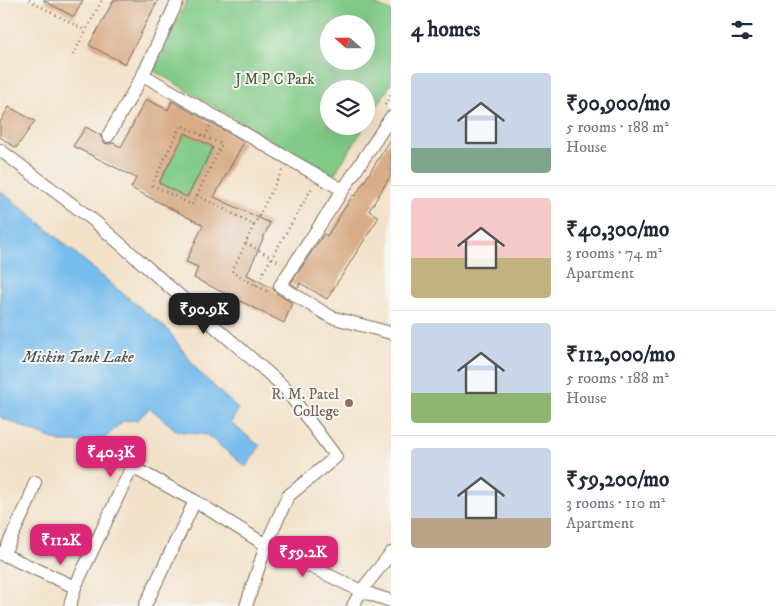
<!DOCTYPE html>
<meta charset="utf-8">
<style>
body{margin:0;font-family:"IM FELL DW Pica",serif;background:#f6f6f7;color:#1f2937;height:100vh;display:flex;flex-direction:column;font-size:19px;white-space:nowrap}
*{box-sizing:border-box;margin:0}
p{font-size:16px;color:#747a83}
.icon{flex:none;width:28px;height:28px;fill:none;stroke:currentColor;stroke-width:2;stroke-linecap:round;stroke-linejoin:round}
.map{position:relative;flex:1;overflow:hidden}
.drawer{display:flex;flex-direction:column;background:#fff;width:385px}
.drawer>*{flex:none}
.needle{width:32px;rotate:291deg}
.buttons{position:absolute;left:320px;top:15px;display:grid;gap:10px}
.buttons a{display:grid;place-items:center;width:55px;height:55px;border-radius:50%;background:#fff;box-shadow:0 5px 20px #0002;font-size:25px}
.price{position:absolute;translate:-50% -42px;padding:0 11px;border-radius:10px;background:#db2777;color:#fff;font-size:16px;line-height:32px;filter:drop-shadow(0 1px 2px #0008)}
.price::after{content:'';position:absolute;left:50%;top:30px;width:15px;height:11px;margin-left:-8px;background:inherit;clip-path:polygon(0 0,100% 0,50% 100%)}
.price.selected{background:#222;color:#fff}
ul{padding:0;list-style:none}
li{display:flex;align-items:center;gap:15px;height:125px;padding:0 20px}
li+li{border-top:1px solid #e0e1e3}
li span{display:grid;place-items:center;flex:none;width:140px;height:100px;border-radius:5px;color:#555}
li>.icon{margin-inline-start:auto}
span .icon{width:60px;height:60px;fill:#fffc;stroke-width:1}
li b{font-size:21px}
h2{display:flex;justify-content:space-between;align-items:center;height:60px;padding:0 20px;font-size:21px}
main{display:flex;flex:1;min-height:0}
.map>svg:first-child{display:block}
</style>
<main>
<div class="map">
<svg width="391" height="606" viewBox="0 0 391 606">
<rect width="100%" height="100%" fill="#f6f6f2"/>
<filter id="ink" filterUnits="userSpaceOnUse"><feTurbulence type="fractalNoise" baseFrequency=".02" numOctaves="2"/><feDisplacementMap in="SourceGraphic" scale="10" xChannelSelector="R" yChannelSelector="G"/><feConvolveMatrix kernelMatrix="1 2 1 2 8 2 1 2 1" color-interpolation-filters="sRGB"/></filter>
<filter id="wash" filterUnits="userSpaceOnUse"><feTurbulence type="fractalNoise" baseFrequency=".0096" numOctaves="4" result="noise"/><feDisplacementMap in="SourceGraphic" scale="20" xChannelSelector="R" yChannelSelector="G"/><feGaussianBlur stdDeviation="1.12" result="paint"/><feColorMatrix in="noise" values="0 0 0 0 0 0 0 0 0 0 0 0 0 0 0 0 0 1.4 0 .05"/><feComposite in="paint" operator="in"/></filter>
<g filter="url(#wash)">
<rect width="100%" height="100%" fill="#f3e2ca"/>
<g fill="#81ca87" stroke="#5e7a52" fill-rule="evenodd">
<path d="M187 0H364L391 11V84L366 124V89H329V126H365L333 176 154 71ZM329 24H366V61H329Z"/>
<polygon points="185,133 213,147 187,197 159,183"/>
</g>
<polygon fill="#76bced" stroke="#587386" points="0,191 30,214 122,293 167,329 199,372 238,409 231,423 260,446 246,467 207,435 177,431 150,408 137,420 123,421 101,442 60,442 0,417"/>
<g id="blocks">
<g fill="#d8ac86" fill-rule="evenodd">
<polygon points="43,0 83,0 74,17"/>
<polygon points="114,0 158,0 125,64 89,45"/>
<path d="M146 99 168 110 172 101 244 142 214 197 270 223 247 275 272 288 276 293 292 303 284 323 194 278 198 267 186 262 203 225 131 188 136 178 73 146 86 127 100 135 104 143 109 144 113 143 121 147ZM185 133 213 147 187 197 159 183Z"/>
<polygon points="9,107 35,121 16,148 0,137 0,122"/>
<polygon points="391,139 391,175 369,211 379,217 327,299 300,283 298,288 291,283 324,234 327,236 353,195 355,196"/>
</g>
</g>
</g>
<g filter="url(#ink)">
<use href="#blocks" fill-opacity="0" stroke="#7b6a5a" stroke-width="1"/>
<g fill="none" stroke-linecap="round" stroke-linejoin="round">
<g stroke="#7b6a5a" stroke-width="14">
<g id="street">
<polyline points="178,0 143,75 343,190 280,286 331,317 391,333"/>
<polyline points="108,136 143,75"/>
<polyline points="0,150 93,220 284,387 336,457 288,496 266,545 361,591 353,606"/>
<polyline points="343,190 391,117"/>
<polyline points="0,553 75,587 70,606"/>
<polyline points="391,553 361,591 391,601"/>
<polyline points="3,555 29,501 35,482"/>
<polyline points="75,587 132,467 195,501"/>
<polyline points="145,606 195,501 266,545 246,606"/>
</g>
</g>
<g stroke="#7b6a5a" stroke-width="2.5" stroke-dasharray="1 4" stroke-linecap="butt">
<polyline points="29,0 86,31"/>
<polyline points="73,55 102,0"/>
<polyline points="385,105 391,95"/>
<polyline points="205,137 222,144 192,205 152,185 181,125 205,137 210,126"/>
<polyline points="197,195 254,225 232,272 268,292"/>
<polyline points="254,225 283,169"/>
<polyline points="246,243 281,263"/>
<polyline points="256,285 313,186"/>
</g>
<use href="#street" stroke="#fff" stroke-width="12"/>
</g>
</g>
<circle fill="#8d6e63" stroke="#f6f6f2" stroke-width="2" cx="349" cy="403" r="5"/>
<g text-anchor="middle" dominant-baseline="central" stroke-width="4" stroke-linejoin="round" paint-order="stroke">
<g font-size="15" fill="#505a3e" stroke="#f6f6f2">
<text x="275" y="79">J M P C Park</text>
</g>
<g font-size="15" fill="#785e54" stroke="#f6f6f2" text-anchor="end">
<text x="339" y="394">R. M. Patel<tspan x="339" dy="17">College</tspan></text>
</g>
<g font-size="16" font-style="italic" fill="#4d565c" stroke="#f6f6f2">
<text x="78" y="357">Miskin Tank Lake</text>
</g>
</g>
</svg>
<div class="buttons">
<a><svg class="needle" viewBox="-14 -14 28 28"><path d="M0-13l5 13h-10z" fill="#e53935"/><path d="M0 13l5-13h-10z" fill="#747a83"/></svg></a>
<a><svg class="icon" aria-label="layers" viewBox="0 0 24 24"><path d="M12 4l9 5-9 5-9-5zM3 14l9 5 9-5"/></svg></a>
</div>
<b class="price selected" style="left:204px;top:335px">₹90.9K</b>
<b class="price" style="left:111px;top:478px">₹40.3K</b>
<b class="price" style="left:61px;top:566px">₹112K</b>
<b class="price" style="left:303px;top:578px">₹59.2K</b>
</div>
<section class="drawer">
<h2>4 homes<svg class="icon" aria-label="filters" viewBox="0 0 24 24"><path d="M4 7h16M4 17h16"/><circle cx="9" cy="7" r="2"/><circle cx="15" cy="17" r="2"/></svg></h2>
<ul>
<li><span style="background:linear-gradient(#c9d6e8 75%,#7fa58c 0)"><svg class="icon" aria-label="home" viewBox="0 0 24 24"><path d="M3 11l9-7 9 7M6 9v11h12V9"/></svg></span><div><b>₹90,900/mo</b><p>5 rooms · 188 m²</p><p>House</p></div></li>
<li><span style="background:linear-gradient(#f6c9c9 60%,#c2b280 0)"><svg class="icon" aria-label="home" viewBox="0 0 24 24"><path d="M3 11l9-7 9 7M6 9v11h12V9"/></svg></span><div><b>₹40,300/mo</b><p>3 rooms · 74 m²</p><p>Apartment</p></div></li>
<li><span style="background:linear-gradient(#c9d6e8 70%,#8fb573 0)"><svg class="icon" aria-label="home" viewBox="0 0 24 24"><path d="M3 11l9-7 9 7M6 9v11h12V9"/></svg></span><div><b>₹112,000/mo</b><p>5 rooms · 188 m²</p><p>House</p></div></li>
<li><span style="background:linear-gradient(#c9d6e8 70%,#b9a48a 0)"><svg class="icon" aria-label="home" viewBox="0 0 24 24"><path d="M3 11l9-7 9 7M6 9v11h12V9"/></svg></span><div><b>₹59,200/mo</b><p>3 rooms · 110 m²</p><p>Apartment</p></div></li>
</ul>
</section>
</main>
